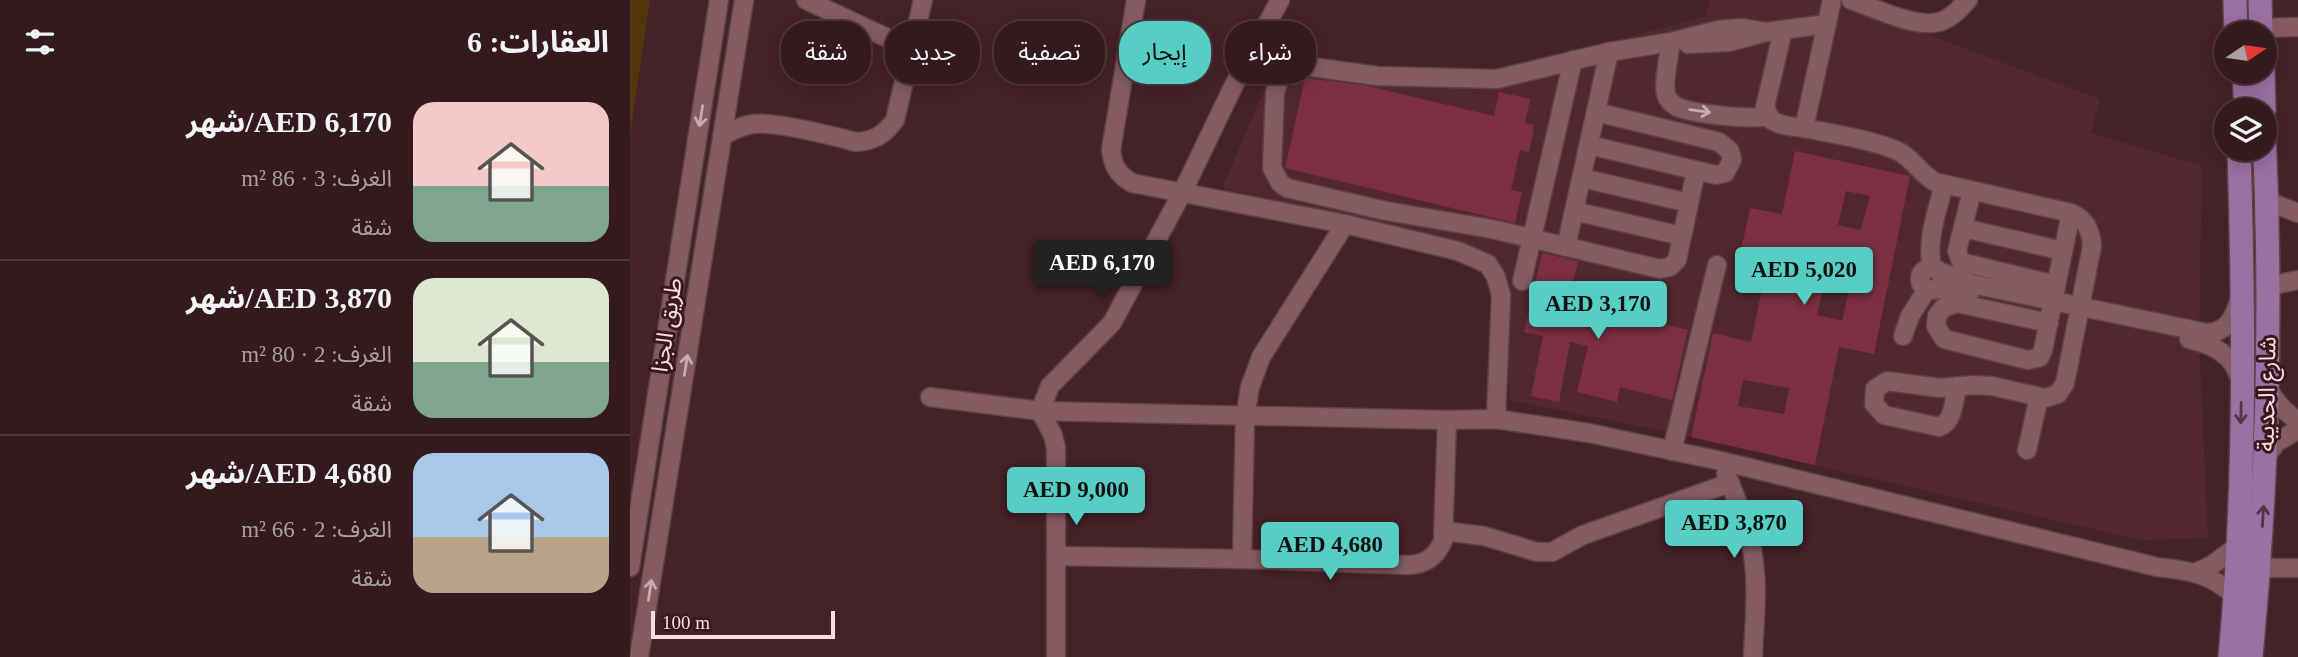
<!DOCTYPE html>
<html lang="ar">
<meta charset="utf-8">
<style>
body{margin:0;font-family:"Times New Roman","Noto Sans Arabic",serif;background:#3f262c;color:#f1f3f6;direction:rtl;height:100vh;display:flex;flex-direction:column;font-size:26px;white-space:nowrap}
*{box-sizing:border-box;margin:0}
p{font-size:23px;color:#a9a0a4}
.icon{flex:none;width:38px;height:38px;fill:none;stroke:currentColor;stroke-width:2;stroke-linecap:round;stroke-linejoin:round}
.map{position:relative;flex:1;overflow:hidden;direction:ltr}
.panel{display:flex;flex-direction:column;background:#34191f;width:630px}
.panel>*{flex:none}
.banner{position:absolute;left:21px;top:21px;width:665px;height:63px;direction:rtl;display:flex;gap:14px}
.needle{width:46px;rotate:77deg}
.buttons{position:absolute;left:1584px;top:21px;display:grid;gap:14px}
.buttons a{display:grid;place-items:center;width:63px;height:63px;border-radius:50%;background:#34191f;box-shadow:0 4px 18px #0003,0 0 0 2px #4e383d;font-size:35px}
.scale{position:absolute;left:21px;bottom:18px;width:184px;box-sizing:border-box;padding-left:7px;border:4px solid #f7dee2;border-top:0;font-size:19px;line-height:24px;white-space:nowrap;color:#f7dee2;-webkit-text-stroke:5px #3a171f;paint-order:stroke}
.price{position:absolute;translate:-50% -60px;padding:0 16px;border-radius:7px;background:#56cec4;color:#111;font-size:23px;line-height:46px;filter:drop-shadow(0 2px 4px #0008)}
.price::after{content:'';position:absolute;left:50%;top:42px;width:21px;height:16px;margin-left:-10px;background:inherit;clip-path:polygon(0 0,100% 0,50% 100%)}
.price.active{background:#222;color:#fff}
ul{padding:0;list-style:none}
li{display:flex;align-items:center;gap:21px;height:175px;padding:0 21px}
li+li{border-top:2px solid #4e383d}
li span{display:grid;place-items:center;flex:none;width:196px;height:140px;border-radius:21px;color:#555}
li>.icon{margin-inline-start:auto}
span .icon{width:84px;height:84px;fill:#fffc;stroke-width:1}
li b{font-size:30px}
h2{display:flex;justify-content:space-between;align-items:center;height:84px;padding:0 21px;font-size:30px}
.tag{padding:0 24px;border-radius:28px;background:#34191f;box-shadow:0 4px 18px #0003,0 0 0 2px #4e383d;font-size:24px;line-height:63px}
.tag.active{background:#56cec4;color:#111}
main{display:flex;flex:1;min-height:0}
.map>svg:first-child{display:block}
</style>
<main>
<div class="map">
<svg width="1668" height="657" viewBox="0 0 1668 657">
<rect width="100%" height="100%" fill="#452129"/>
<polygon fill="#532730" points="1080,0 1206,0 1470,99 1461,133 1572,166 1569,342 1578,538 1511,540 1045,433 879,400 878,317 868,261 828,243 592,188 647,61 859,73 1075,17"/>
<polygon fill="#54340a" points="0,0 20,0 0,135"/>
<g fill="#7d3043" fill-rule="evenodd">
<polygon points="675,78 733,85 864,116 869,92 900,99 895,123 904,125 903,133 899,152 890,150 881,190 892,192 885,223 655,168"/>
<path d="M1165 151 1280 176 1244 354 1209 347 1185 465 1061 437 1083 333 1121 342 1137 265 1109 260 1120 208 1152 214ZM1216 191 1240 196 1231 230 1208 225ZM1195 280 1220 286 1212 321 1187 315ZM1113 380 1159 388 1154 414 1108 406Z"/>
<polygon points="912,253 948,261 939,299 1008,314 1008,318 1058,330 1042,400 990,387 987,402 947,392 958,346 940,342 929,402 901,396 913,336 894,332"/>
</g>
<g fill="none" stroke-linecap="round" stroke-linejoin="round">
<g stroke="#5f4047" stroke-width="21">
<g id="minor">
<polyline points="176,0 281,49"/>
<path d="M506 0 481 150C483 167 488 174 502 183L715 224 828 251 858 264 866 277 871 295 866 419"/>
<path d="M1221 0C1245 8 1288 30 1312 21 1323 17 1330 8 1338 0"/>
<polyline points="1631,28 1668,27"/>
<path d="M1153 30 1135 107 1141 120C1152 127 1166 126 1178 129 1205 134 1237 139 1263 149 1281 155 1289 173 1305 182L1441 213C1456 219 1461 231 1462 246L1435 383 1428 394 1415 398 1362 386 1344 385 1310 388 1257 381 1245 389 1244 404 1254 415 1309 427C1324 422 1324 400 1327 386"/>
<path d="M1041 42C1039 56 1032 86 1037 97 1040 102 1044 106 1050 108 1067 114 1119 120 1138 116"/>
<polyline points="1058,44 1099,42 1136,32 1197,24"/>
<polyline points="1174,128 1202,0"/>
<path d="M92 136C102 131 112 125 123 124 145 121 203 136 226 142 244 141 254 135 265 120L293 0"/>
<polyline points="959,145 1086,175 1095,173 1102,160 1100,151 1089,142 966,112"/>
<polyline points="1066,171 1047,260 1040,267 1030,269 862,229 756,211 657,188 650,183 642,168 645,93 649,79 664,68 675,66 747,76 867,79 979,52 1041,42 1088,30 1112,28 1136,32"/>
<polyline points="952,178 1059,203"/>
<polyline points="1342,191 1327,251 1331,262 1426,285"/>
<polyline points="1637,201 1668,213"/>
<polyline points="944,211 1052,236"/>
<polyline points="1333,228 1433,251"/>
<polyline points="936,247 979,52"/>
<path d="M1302 268C1296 241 1307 211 1314 185"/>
<circle cx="1301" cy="279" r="11"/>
<path d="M1309 271 1342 284 1577 333C1598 332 1604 317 1610 299"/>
<polyline points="892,281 943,60"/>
<polyline points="1639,286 1668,280"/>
<polyline points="1305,289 1340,292"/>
<polyline points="1419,323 1327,303 1313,308 1307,316 1306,326 1314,339 1398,360 1410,357 1413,350 1441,213"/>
<polyline points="1273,336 1280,316 1297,289"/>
<path d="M1559 339C1583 345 1603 354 1610 379"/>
<polyline points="1637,389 1651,407 1668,422"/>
<path d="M300 397 410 411 817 420 866 419 959 433 1091 461 1527 567C1561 571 1580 573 1606 597"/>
<polyline points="410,411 420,386 482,323 552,193 603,87 650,0"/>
<polyline points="410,411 423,435 426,449 426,657"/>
<polyline points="1397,450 1409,397"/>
<polyline points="1042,451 1087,265"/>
<polyline points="1636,456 1647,442 1668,430"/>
<path d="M1096 474C1108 503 1121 532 1124 563 1128 594 1124 626 1123 657"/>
<polyline points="814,531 854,536 907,552 922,552 953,535 1100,483"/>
<path d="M426 556 612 559 777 565C795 565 806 557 813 541L817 420"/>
<polyline points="612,559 615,417 620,387 631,357 715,224"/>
<polyline points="0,567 89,0"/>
<polyline points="1630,568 1668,568"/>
<polyline points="1567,572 1582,565 1609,545"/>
<polyline points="9,657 114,0"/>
</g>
</g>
<g stroke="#5f4047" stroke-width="26">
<g id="major">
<polyline points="1605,0 1606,33"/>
<polyline points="1630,0 1631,33"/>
<polyline points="1614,72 1616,110"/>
<polyline points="1633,72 1634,110"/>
<path d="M1600 657C1616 488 1614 318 1609 149"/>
<path d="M1621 657C1638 482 1642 306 1634 130"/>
</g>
</g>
<use href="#minor" stroke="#855b62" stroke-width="18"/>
<use href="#major" stroke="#9b70a3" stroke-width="23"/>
</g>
<defs><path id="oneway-shaft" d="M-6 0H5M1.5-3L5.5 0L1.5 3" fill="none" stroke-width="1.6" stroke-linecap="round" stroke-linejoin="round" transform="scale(1.75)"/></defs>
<g stroke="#c9aaaf">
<use href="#oneway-shaft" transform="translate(1070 111) rotate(8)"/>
<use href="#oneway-shaft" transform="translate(71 116) rotate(99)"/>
<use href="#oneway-shaft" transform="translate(56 365) rotate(-81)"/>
<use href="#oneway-shaft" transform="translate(20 590) rotate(-81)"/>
</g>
<g stroke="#573247">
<use href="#oneway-shaft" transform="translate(1611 413) rotate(91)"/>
<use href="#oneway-shaft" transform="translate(1633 516) rotate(-87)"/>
</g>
<g text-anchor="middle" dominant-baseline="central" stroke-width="6" stroke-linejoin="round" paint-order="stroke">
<g font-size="23" fill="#f7dee2" stroke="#3a171f">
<text transform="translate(37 325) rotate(-81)">طريق الجزا</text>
<text transform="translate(1637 394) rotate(-89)">شارع الحديبة</text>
</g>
</g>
</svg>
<div class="buttons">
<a><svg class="needle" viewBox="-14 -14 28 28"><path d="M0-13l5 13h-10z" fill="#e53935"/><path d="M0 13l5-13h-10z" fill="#a9a0a4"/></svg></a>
<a><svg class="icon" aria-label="layers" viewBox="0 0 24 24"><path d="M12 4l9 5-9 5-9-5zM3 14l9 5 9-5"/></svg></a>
</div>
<div class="scale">100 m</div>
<b class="price active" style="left:472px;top:300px">AED 6,170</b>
<b class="price" style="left:1174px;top:307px">AED 5,020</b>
<b class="price" style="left:968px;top:341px">AED 3,170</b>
<b class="price" style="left:446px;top:527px">AED 9,000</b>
<b class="price" style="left:1104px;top:560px">AED 3,870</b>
<b class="price" style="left:700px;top:582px">AED 4,680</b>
<div class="banner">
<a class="tag">شراء</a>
<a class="tag active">إيجار</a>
<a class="tag">تصفية</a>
<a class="tag">جديد</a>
<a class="tag">شقة</a>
</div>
</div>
<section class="panel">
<h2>العقارات: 6<svg class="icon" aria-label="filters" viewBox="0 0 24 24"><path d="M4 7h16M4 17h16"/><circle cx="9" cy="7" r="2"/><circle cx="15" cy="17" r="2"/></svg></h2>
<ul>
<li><span style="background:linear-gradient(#f6c9c9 60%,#7fa58c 0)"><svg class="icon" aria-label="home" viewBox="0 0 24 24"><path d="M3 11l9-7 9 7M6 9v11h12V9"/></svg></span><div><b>AED 6,170/شهر</b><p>الغرف: 3 · 86 m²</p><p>شقة</p></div></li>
<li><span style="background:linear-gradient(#dfe7d0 60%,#7fa58c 0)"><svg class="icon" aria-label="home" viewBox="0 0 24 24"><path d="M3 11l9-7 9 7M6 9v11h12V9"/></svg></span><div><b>AED 3,870/شهر</b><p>الغرف: 2 · 80 m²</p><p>شقة</p></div></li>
<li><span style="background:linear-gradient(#a9c7e8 60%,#b9a48a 0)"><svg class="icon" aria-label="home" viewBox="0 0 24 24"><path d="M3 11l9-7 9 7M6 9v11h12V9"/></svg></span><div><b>AED 4,680/شهر</b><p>الغرف: 2 · 66 m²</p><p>شقة</p></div></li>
</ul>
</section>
</main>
